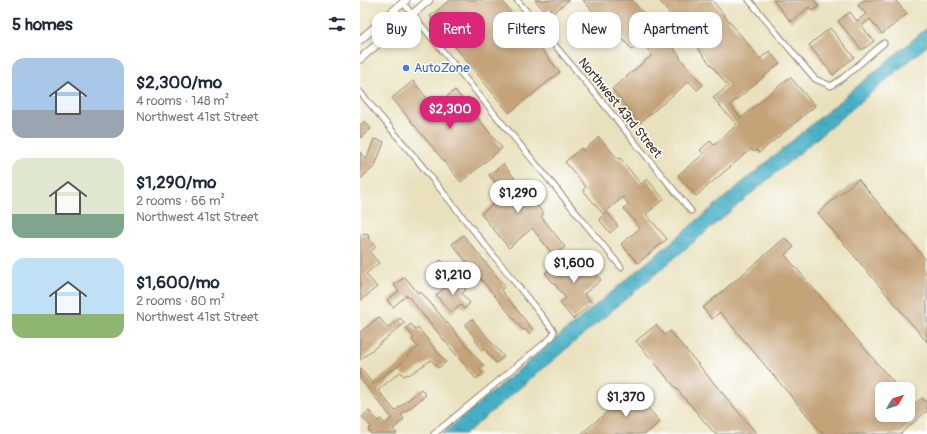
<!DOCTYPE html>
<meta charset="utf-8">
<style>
body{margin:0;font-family:Pangolin,sans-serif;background:#f2f2f3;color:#1f2937;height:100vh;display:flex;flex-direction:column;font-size:15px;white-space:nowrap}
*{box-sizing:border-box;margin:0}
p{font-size:13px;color:#747a83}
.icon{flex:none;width:22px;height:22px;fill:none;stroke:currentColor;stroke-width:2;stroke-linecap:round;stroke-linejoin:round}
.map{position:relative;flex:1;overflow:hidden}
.sheet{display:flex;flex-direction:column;background:#fff;width:360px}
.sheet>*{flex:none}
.top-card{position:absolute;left:12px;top:12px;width:380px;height:36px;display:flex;gap:8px}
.needle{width:26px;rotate:51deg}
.buttons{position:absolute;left:515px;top:382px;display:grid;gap:8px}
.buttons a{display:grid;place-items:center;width:40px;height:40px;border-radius:8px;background:#fff;box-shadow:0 2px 6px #0003;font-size:20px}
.price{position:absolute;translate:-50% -34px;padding:0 9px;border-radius:14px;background:#fff;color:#222;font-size:13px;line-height:26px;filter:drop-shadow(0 1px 2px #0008)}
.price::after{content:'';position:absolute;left:50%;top:24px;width:12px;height:9px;margin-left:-6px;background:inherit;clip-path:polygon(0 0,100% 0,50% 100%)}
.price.active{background:#db2777;color:#fff}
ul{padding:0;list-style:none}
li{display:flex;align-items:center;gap:12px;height:100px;padding:0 12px}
li span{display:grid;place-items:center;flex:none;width:112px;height:80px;border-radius:12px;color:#555}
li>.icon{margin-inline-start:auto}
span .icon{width:48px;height:48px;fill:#fffc;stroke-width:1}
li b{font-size:17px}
h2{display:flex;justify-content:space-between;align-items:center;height:48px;padding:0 12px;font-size:17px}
.pill{padding:0 14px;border-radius:12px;background:#fff;box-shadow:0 2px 6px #0003;font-size:14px;line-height:36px}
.pill.active{background:#db2777;color:#fff}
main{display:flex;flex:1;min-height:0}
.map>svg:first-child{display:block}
</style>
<main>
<section class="sheet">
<h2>5 homes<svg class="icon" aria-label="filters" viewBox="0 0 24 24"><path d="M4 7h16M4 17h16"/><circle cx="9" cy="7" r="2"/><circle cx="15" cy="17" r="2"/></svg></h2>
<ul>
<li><span style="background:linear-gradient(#a9c7e8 65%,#9aa5b1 0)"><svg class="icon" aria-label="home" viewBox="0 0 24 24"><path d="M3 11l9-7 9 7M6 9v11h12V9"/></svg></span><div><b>$2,300/mo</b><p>4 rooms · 148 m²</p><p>Northwest 41st Street</p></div></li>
<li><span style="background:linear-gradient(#dfe7d0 70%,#7fa58c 0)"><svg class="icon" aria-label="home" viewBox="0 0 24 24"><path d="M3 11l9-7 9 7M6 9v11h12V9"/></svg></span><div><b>$1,290/mo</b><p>2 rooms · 66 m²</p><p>Northwest 41st Street</p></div></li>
<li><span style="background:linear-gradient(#bfe0f5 70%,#8fb573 0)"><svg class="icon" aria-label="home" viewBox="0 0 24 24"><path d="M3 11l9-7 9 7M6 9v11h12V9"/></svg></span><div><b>$1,600/mo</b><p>2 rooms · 80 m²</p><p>Northwest 41st Street</p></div></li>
</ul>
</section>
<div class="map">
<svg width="567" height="434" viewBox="0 0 567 434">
<defs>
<pattern id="water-ripples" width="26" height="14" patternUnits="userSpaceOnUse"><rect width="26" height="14" fill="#46afc5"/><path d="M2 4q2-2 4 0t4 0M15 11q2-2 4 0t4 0" fill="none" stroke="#3c8f9f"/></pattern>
</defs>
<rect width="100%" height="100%" fill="#fff"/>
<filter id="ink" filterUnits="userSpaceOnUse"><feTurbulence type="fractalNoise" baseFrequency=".025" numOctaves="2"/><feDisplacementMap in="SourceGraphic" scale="8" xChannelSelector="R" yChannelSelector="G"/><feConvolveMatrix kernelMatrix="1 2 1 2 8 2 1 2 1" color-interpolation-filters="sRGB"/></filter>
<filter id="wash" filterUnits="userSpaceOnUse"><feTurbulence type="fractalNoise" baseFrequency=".012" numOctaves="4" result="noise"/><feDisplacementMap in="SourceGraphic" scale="16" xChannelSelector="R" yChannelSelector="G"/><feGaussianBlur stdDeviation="0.9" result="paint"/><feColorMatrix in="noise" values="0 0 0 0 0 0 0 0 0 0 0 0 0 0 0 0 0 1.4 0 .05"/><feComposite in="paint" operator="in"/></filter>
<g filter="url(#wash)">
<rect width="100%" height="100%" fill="#e9e1be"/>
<polygon fill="url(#water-ripples)" stroke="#406c72" points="567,28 567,46 105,434 82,434"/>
<g id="blocks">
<g fill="#c4a379">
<polygon points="90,0 141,0 200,72 149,113 70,16"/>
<polygon points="175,0 209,0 193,13 190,9 186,13"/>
<polygon points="223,0 272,0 320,56 319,57 343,85 337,90 329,81 280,123 252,89 292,55 282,42 272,50 250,24 246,27"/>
<polygon points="299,0 352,0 400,59 409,51 420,63 370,105 381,118 430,77 455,106 399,153 397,150 394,152 391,149 336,196 318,175 344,154 340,150 350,141 354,145 377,125 353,98 368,86 317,23"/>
<polygon points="413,0 454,0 459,6 452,11 449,7 431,22"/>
<polygon points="504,0 535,0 547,14 522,34 510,19 502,26 514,41 502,50 478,21 490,12 497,21 506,14 498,5"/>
<polygon points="470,28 494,57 473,75 449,45"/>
<polygon points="53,81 74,107 95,90 142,148 101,182 32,98"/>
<polygon points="5,121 11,129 0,138 0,125"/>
<polygon points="239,137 258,159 260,158 281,184 287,179 304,199 286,214 307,239 278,263 261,244 280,228 264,209 269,205 263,197 243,214 223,190 226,187 205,162 221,148 223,151"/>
<polygon points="14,139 24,142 15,166 0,179 0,152 6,160"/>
<polygon points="143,164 184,214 181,216 205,247 194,256 172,228 149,248 121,214 145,194 129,175"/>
<polygon points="498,179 567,261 567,342 458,213"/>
<polygon points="247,212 258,226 250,233 239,219"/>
<polygon points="0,234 9,235 8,238 16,247 10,252 19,263 6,274 17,287 0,301"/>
<polygon points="103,235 145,286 141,290 173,330 169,334 165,329 163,330 92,244"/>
<polygon points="425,238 434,247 425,255 539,389 522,389 522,415 548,415 548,399 553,405 562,398 567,404 567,411 540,434 463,434 360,312 352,319 343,308"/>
<polygon points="219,253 241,280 224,294 232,303 213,319 200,303 206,298 185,273 198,262 202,267"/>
<polygon points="81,260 89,269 76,279 75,279 73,281 67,273 69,271 68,270"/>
<polygon points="45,277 58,293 60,291 123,365 119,369 123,373 116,379 47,295 33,307 27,300 39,291 34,285"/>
<polygon points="96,279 106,290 102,294 110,303 104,309 101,305 91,313 76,295"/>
<polygon points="19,317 28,328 40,318 45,323 0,360 0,332"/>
<polygon points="112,319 144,357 136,363 124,348 122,350 115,340 116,339 105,325"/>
<polygon points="51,324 56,330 58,328 86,362 78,368 71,360 49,375 48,374 44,376 40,372 18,390 35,411 61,389 66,395 41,415 44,419 33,429 37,434 11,434 8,430 11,427 2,417 9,411 18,421 21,419 25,424 32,418 0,379 0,368 13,384 31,370 32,371 48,357 47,356 58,347 52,340 54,338 46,328"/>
<polygon points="296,325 305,335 310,331 397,434 355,434 276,341"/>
<polygon points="273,390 300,422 285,434 221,434"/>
</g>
</g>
</g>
<g filter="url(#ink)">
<use href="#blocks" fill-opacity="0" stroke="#92866e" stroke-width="1"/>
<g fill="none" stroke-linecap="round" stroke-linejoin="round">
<g stroke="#92866e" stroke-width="7">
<g id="minor">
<polyline points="157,0 229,86 331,211"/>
<polyline points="389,0 455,79 471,86 483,78 524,43"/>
<polyline points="43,3 261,267"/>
<polyline points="0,92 58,161 194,331 192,337 74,434"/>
</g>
</g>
<g stroke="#92866e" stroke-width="9">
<g id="secondary">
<polyline points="0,40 46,0"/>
<polyline points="0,59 69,0"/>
</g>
</g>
<use href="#minor" stroke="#fff" stroke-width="5"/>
<use href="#secondary" stroke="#fff" stroke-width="7"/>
</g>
</g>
<circle fill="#3f7fe0" stroke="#fff" stroke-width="1.5" cx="46" cy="68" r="4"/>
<g text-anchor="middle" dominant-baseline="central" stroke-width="3" stroke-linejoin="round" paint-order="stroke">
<g font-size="13" fill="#366cbe" stroke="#fff" text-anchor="start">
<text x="54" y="68">AutoZone</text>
</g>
<g font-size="13" fill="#3b2a1e" stroke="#fff">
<text transform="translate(260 108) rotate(51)">Northwest 43rd Street</text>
</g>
</g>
</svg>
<div class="buttons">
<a><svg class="needle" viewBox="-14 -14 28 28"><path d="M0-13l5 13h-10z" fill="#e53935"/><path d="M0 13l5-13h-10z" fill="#747a83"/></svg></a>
</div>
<b class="price active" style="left:90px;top:130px">$2,300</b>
<b class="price" style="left:158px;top:214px">$1,290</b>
<b class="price" style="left:214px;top:284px">$1,600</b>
<b class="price" style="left:93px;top:296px">$1,210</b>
<b class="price" style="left:266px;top:418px">$1,370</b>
<div class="top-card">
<a class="pill">Buy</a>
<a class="pill active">Rent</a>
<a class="pill">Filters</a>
<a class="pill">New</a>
<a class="pill">Apartment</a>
</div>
</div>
</main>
